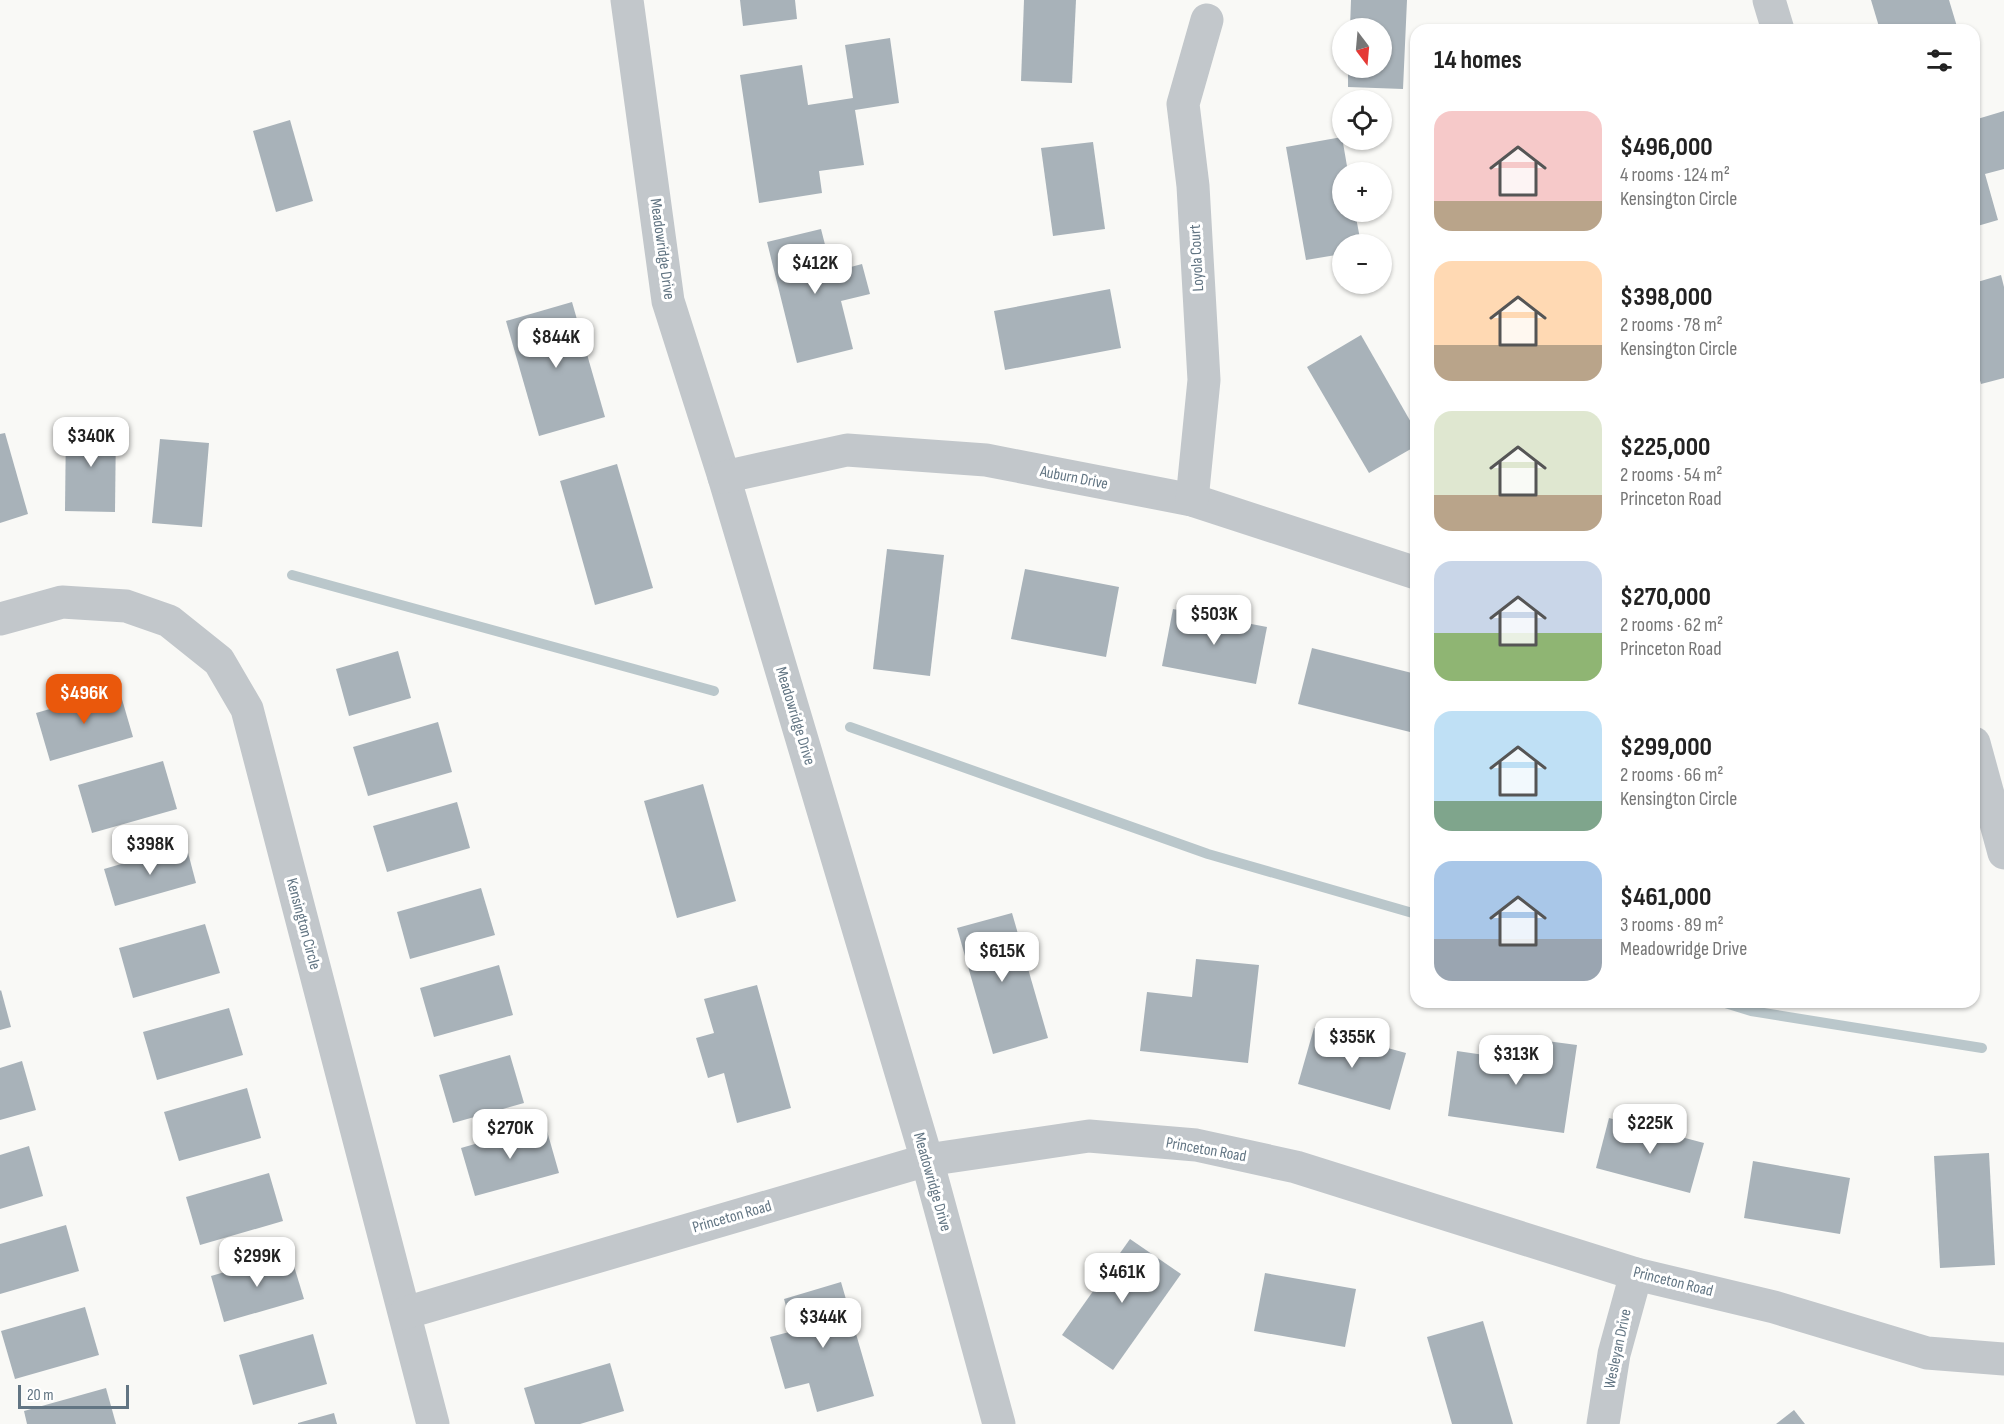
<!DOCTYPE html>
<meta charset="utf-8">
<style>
body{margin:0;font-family:"Sofia Sans Condensed",sans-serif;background:#f2f2f2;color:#222;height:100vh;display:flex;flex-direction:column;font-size:22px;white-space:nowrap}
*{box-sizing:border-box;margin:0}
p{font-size:20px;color:#767676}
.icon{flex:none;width:33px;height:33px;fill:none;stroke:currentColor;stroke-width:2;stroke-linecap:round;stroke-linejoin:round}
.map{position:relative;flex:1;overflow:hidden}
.sheet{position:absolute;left:1410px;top:24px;width:570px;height:984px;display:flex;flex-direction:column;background:#fff;border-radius:18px;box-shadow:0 2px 4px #0004}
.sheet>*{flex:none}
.needle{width:39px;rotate:164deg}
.tools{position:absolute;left:1332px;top:18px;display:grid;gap:12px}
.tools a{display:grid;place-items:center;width:60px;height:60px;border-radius:50%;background:#fff;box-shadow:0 2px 4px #0004;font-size:30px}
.scale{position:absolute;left:18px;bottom:15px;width:111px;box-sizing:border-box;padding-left:6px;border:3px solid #627583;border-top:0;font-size:16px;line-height:21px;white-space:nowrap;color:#627583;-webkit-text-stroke:4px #fff;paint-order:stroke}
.price{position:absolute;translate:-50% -51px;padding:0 14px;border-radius:12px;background:#fff;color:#222;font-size:20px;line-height:39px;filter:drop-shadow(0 2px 3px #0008)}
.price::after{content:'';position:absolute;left:50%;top:36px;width:18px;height:14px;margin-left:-9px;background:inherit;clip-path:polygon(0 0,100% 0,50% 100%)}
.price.active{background:#ea580c;color:#fff}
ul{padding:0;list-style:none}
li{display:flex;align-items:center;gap:18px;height:150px;padding:0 24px}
li span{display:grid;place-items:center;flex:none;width:168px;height:120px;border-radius:18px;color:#555}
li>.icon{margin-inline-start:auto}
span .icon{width:72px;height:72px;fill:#fffc;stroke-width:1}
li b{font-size:26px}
h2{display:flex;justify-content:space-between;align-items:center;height:72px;padding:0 24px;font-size:26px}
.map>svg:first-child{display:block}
</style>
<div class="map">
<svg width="2004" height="1424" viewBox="0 0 2004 1424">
<rect width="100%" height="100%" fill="#f9f9f6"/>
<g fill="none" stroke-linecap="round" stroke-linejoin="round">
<g stroke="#bac7cb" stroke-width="10">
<polyline points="292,575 714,691"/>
<polyline points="850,727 1208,854 1416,914"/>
<polyline points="1722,1002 1751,1011 1982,1048"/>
</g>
</g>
<g fill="#a8b2b9">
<polygon points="740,0 795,0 797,19 743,26"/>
<polygon points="1024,0 1076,0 1072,83 1021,81"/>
<polygon points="1351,0 1407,0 1403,89 1348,87 1348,68 1382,68 1382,28 1350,28"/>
<polygon points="1871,0 1949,0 1958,30 1880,30"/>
<polygon points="890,38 899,103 855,110 864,165 819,171 822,193 759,203 740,75 802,65 808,105 853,98 845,45"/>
<polygon points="2004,111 2004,169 1985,174 1998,220 1974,227 1974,120"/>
<polygon points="290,120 313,201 276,212 253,131"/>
<polygon points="1342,137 1348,172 1342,172 1342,212 1355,212 1361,244 1342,244 1342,254 1306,260 1286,147"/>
<polygon points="1093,142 1105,229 1053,236 1041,148"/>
<polygon points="821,229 832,272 862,264 870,294 841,301 853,349 797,363 767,242"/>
<polygon points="2001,275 2004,287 2004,378 1981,384 1974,360 1974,283"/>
<polygon points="1110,289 1121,348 1005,370 994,311"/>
<polygon points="572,302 605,417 539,436 506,321"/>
<polygon points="1361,335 1416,431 1416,446 1369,473 1307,367"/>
<polygon points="66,424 116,424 115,512 65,511"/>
<polygon points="5,433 28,514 0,523 0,434"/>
<polygon points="160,439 209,443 202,527 152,523"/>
<polygon points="617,464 653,588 595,605 560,481"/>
<polygon points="887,549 944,555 930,676 873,669"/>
<polygon points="1025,569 1119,587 1106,657 1011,639"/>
<polygon points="1173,609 1267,627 1256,684 1162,666"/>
<polygon points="1312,648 1416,674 1416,706 1410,732 1298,704"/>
<polygon points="398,651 411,698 349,716 336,669"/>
<polygon points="119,689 133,737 50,761 36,713"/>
<polygon points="438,722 452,772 368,796 353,747"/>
<polygon points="163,761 177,809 92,833 78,785"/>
<polygon points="703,784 736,901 677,918 644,801"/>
<polygon points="457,802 470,848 387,872 373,826"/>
<polygon points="186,845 196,883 115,906 104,869"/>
<polygon points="481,888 495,935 410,959 397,912"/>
<polygon points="1012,913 1048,1038 993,1054 957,928"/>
<polygon points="205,924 220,973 133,998 119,948"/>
<polygon points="1196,959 1259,965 1248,1063 1140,1051 1147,992 1192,997"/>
<polygon points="499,965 513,1015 434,1037 420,988"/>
<polygon points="757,985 791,1108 737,1123 724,1073 708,1078 696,1038 714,1033 704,999"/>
<polygon points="1,990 11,1027 0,1030 0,991"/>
<polygon points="229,1008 243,1055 157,1080 143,1032"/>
<polygon points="1314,1028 1406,1053 1390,1110 1298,1084"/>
<polygon points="1516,1037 1577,1045 1564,1133 1448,1116 1457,1051 1512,1059"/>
<polygon points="510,1055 524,1103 453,1123 439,1075"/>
<polygon points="22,1061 36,1110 0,1120 0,1068"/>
<polygon points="247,1088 261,1138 179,1161 164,1112"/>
<polygon points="1609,1118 1704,1143 1690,1193 1596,1168"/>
<polygon points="545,1124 559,1173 475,1196 461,1148"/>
<polygon points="29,1146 43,1196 0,1209 0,1155"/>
<polygon points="1989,1153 1995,1265 1940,1268 1934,1156"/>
<polygon points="1753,1161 1850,1178 1840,1234 1744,1218"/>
<polygon points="269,1173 283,1221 200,1245 186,1197"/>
<polygon points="66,1225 79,1271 0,1294 0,1244"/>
<polygon points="1130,1239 1181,1274 1113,1370 1062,1335"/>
<polygon points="290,1253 304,1299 224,1322 211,1276"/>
<polygon points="1265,1273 1356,1289 1345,1347 1254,1331"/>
<polygon points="841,1282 874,1396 817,1412 809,1383 785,1389 770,1337 793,1331 784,1299"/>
<polygon points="85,1307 99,1355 15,1379 1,1331"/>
<polygon points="1483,1321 1513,1424 1452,1424 1427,1337"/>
<polygon points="313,1334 327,1384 253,1405 239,1355"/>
<polygon points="610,1363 624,1411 580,1424 535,1424 524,1388"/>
<polygon points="106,1388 116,1424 27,1424 24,1411"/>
<polygon points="1794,1410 1805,1424 1776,1424"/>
<polygon points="334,1413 337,1424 298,1424 298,1423"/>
</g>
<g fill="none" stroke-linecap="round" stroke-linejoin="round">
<g stroke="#c2c7cb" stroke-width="33">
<polyline points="627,0 668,301 724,477 927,1160 999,1424"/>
<polyline points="1769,0 1778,30"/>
<polyline points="724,477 847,450 986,460 1192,500 1416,573"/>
<polyline points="1192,500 1204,380 1193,186 1183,104 1207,20"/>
<polyline points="0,619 62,602 126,606 169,621 219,661 247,709 433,1424"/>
<polyline points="1974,743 2004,853"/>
<polyline points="405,1313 927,1160 1089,1136 1196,1145 1296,1167 1636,1274 1774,1307 1927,1353 2004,1359"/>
<polyline points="1603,1424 1614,1354 1636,1274"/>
</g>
</g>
<g text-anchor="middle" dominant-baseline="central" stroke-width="6" stroke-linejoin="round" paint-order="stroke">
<g font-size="16" fill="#627583" stroke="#fff">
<text transform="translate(662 249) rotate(82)">Meadowridge Drive</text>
<text transform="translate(1197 258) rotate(-93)">Loyola Court</text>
<text transform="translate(1074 478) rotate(11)">Auburn Drive</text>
<text transform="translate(795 716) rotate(73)">Meadowridge Drive</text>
<text transform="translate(303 924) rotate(75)">Kensington Circle</text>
<text transform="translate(1206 1150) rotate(10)">Princeton Road</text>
<text transform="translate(932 1182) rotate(74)">Meadowridge Drive</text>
<text transform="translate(732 1217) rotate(-16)">Princeton Road</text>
<text transform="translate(1673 1282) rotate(14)">Princeton Road</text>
<text transform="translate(1618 1349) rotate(-78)">Wesleyan Drive</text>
</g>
</g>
</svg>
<div class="tools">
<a><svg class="needle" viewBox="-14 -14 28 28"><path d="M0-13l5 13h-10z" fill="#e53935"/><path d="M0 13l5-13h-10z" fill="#767676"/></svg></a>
<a><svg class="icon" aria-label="locate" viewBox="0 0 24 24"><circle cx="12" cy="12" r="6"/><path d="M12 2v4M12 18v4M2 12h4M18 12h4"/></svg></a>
<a>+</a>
<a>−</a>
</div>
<div class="scale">20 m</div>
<b class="price" style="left:815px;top:295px">$412K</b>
<b class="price" style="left:556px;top:369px">$844K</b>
<b class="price" style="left:91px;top:468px">$340K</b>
<b class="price" style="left:1214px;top:646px">$503K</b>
<b class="price active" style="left:84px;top:725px">$496K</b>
<b class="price" style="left:150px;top:876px">$398K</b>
<b class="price" style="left:1002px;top:983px">$615K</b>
<b class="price" style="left:1352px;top:1069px">$355K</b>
<b class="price" style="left:1516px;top:1086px">$313K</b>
<b class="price" style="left:1650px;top:1155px">$225K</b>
<b class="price" style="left:510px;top:1160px">$270K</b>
<b class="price" style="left:257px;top:1288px">$299K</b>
<b class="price" style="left:1122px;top:1304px">$461K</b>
<b class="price" style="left:823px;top:1349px">$344K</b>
<section class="sheet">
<h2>14 homes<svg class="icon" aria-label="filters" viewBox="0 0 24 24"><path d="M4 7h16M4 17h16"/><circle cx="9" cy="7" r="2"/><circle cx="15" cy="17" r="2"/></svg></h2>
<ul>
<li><span style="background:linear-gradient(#f6c9c9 75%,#b9a48a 0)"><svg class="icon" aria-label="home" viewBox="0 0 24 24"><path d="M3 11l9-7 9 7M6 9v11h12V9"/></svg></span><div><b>$496,000</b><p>4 rooms · 124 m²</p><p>Kensington Circle</p></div></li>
<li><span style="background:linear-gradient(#ffd9b3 70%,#b9a48a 0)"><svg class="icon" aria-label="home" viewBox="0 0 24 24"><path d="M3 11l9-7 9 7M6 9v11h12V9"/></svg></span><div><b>$398,000</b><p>2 rooms · 78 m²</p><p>Kensington Circle</p></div></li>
<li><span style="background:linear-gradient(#dfe7d0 70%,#b9a48a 0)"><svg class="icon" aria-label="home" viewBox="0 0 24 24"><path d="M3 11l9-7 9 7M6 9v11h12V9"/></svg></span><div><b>$225,000</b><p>2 rooms · 54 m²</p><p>Princeton Road</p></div></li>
<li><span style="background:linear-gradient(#c9d6e8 60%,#8fb573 0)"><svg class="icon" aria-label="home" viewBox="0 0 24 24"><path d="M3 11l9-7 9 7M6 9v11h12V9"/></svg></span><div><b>$270,000</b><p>2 rooms · 62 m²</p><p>Princeton Road</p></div></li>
<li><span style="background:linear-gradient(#bfe0f5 75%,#7fa58c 0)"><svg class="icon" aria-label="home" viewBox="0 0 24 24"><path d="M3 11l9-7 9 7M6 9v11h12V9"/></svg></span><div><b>$299,000</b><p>2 rooms · 66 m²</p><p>Kensington Circle</p></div></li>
<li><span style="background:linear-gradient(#a9c7e8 65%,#9aa5b1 0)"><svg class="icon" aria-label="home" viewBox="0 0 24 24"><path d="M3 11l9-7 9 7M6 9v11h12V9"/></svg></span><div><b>$461,000</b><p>3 rooms · 89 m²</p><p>Meadowridge Drive</p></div></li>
</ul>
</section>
</div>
